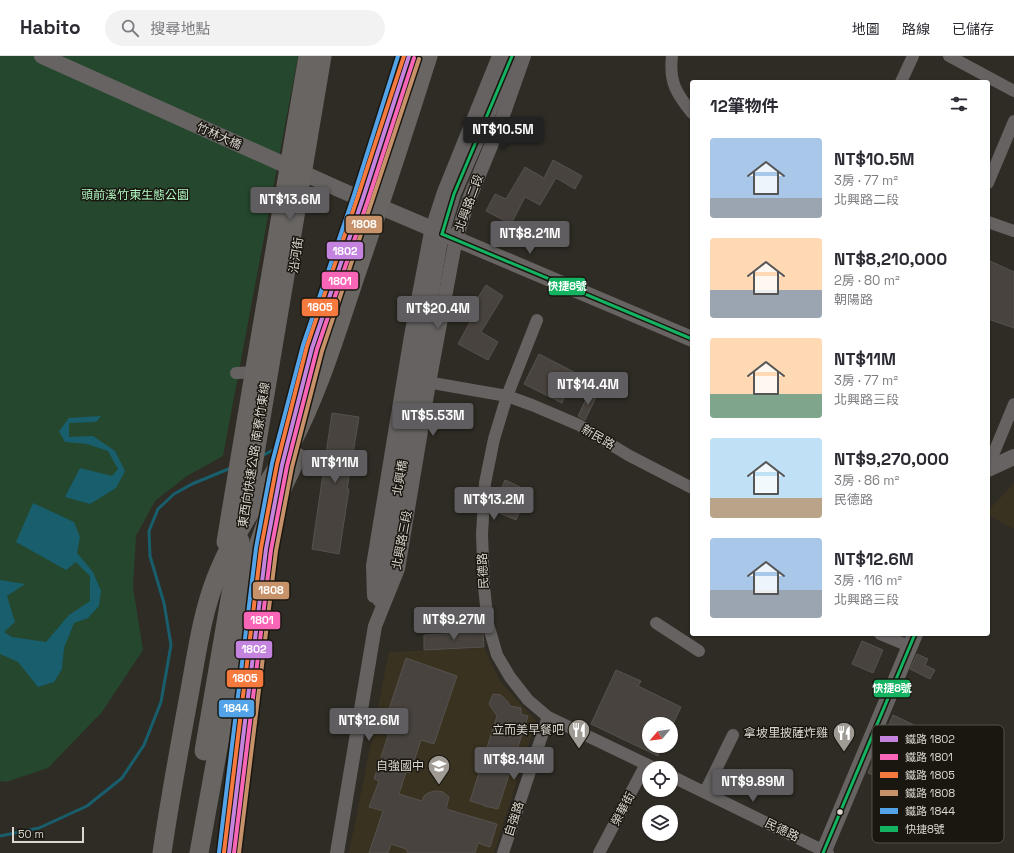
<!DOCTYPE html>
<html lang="zh-TW">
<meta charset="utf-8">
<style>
body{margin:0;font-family:"Space Grotesk","Noto Sans TC",sans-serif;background:#f2f2f3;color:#2b2b33;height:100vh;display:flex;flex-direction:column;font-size:15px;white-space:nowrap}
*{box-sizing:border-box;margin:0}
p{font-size:13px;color:#7c7c81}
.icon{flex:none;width:22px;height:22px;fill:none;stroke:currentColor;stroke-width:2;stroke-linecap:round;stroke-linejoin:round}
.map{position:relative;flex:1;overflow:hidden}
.side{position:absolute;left:690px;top:24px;width:300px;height:556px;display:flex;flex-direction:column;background:#fff;border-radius:4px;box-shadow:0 1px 3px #0004}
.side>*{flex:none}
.needle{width:26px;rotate:241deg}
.fabs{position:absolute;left:642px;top:661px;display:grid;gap:8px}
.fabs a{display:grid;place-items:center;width:36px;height:36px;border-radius:50%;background:#fff;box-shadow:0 1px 3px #0004;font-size:20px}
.scale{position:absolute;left:12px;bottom:10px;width:72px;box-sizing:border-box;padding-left:4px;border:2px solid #dbd7cf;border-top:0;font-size:11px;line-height:14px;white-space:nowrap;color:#dbd7cf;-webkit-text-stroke:3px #191710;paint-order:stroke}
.price{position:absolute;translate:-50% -34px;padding:0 9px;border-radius:4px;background:#5f5d5f;color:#fff;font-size:13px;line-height:26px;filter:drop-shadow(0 1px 2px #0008)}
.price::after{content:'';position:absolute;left:50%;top:24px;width:12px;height:9px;margin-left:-6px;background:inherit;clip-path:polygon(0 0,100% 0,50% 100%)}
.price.selected{background:#222;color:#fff}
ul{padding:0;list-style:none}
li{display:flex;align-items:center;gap:12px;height:100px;padding:0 20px}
li span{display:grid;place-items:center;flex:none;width:112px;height:80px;border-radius:4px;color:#555}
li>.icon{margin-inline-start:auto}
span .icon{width:48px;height:48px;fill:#fffc;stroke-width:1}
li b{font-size:17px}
h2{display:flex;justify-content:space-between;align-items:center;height:48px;padding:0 20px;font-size:17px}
header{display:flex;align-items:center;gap:24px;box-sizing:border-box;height:56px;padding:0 20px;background:#fff;border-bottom:1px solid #e1e1e2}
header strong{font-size:19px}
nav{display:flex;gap:22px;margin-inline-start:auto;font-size:14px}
.search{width:280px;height:36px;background:#f2f2f3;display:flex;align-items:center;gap:10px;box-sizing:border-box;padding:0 14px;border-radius:22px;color:#7c7c81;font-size:15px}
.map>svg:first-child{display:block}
</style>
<header>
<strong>Habito</strong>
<div class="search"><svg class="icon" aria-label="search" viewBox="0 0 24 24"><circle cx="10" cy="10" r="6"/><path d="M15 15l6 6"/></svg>搜尋地點</div>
<nav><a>地圖</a><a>路線</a><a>已儲存</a></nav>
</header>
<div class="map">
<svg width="1014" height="797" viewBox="0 0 1014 797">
<rect width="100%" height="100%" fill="#2f2c25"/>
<g fill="#393220">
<polygon points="1014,427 1014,473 988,459 988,455"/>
<polygon points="484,592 500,625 536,665 494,797 349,797 389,596"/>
</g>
<polygon fill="#25472e" points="0,0 298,0 223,400 187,420 155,445 136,480 133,531 143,594 102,656 48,712 6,726 0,725"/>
<g fill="#185e6d">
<polygon points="101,360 96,366 69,367 69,381 93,380 115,395 125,415 116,432 90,448 65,441 80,412 112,420 118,413 108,395 87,388 65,386 59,375 69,362"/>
<polygon points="33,447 74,466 80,481 77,497 93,516 101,535 99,550 88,562 74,567 64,592 62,613 54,626 38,631 18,606 0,598 0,524 25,528 7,540 15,566 4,576 12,581 46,586 69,559 90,545 90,520 76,506 66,514 16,486"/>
</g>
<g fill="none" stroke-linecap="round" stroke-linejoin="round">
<g stroke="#185e6d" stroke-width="3">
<polyline points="262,400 280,390"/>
<polyline points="0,780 39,772 87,750 122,722 144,689 161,646 171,589 164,547 150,500 149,475 158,453 174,438 192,428 231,412"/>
</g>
</g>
<g fill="#48433e" stroke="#55514c" fill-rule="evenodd">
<polygon points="553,104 582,120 575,133 556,122 540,149 525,141 511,168 486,155 495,138 506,143 525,111 544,122"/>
<polygon points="988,204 1014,216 1014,272 988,263"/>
<polygon points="486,229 503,240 481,276 498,286 488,304 458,288 475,257 470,254"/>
<polygon points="539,298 576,317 562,347 524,328"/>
<polygon points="590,335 597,339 585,364 578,360"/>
<polygon points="332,357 359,361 347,433 349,433 339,498 312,493"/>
<polygon points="505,424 529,435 516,464 492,454"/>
<polygon points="483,576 484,591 424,594 424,579"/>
<polygon points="862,585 883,594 873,617 852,608"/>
<polygon points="917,598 928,603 925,609 935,614 930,623 910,613"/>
<polygon points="406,602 457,620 434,688 421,684 410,717 406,716 399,738 422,745 424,740 428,737 434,735 438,735 443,736 449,741 446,753 497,768 490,791 478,787 475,797 408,797 406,793 391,788 388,797 369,797 383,755 369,751 379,725 374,723 390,673 383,671"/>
<polygon points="616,614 641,625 638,630 681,651 673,668 649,668 649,690 662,690 658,700 591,668"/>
<polygon points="493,638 501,639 508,646 510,650 521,652 521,658 528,660 498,753 484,750 484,749 470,745 497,660 489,648"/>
<path d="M893 659 916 670 913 678 954 697 944 721 941 719 930 742 919 737 918 739 868 717ZM908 687 929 696 916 724 901 717 907 705 901 703Z"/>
</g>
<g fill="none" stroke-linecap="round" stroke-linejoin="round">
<g stroke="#656261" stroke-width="12">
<path d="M672 0C669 26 676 37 692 57"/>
<polyline points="949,0 1014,35"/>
<polyline points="901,26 913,0"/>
<polyline points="988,127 1014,65"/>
<polyline points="988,166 1014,175"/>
<polyline points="537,264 507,340 494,383 485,427 482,478 484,531 488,568 497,599 510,621 528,644 548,661 654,712"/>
<polyline points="236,317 259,316"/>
<polyline points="421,325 507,340 532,349 579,369 628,399 692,432"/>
<polyline points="988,411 1014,348"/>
<polyline points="656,567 699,595"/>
<polyline points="880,578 909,590"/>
<polyline points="671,720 828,797"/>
<polyline points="705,736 733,679"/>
<polyline points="503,797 548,661"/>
<polyline points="599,797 646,708"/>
</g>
<g stroke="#656261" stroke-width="14">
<polyline points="374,540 373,510 411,280 431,176 444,136 499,0"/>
<polyline points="379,544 442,178 454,138 484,69 512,0"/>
<polyline points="337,797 375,570 398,513 429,327 456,182 469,143 500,68 524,0"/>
</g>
<g stroke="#676362" stroke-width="16">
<polyline points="42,0 343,135 692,283"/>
<polyline points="988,413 1014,401"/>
<polyline points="823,797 915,578"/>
</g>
<g stroke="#686563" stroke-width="19">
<polyline points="245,457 322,0"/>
<polyline points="226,486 256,306 308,0"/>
<polyline points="204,695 240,485"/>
<path d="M162 797C170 742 180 688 190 634 197 596 202 558 216 522 237 467 276 422 300 370 323 321 339 269 356 218 381 146 405 73 428 0"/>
<polyline points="199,797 248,527 257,493 268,462 297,401"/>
</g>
<g stroke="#191710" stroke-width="6">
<g id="bus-1">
<polyline points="442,178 692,283"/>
<polyline points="442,178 454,138 512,0"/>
<polyline points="823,797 915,578"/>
</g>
</g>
<use href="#bus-1" stroke="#13b361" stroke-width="3"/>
<g stroke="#191710" stroke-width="7">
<polyline id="rail-1" points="229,797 266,493 282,409 312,292 363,142 409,0"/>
</g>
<g stroke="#191710" stroke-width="7">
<polyline id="rail-2" points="234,797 271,494 287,410 317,293 368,144 414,2"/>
</g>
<g stroke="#191710" stroke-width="7">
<polyline id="rail-3" points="224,796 261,492 277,408 307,290 358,140 404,0"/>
</g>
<g stroke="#191710" stroke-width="7">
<polyline id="rail-4" points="239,797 276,495 292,411 322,295 372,145 419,3"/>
</g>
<g stroke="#191710" stroke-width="7">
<polyline id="rail-5" points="219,796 256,492 272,407 303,289 354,139 398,0"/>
</g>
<use href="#rail-1" stroke="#c483df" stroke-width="4"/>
<use href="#rail-2" stroke="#fa66b7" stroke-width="4"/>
<use href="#rail-3" stroke="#f6793e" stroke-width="4"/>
<use href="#rail-4" stroke="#c7916a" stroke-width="4"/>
<use href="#rail-5" stroke="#53a3e8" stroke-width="4"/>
</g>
<defs>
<g id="restaurant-pin" transform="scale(1.15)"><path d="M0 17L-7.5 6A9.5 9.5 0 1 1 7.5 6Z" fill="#9f9b94" stroke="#191710"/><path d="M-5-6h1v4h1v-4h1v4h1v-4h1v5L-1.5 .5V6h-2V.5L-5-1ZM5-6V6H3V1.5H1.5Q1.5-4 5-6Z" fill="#fff"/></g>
<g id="school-pin" transform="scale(1.15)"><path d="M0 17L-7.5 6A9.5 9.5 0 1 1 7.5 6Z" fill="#9f9b94" stroke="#191710"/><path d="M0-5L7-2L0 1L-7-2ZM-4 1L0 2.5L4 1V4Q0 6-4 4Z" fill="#fff"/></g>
</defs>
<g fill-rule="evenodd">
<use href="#restaurant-pin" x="579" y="674"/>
<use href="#restaurant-pin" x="844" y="677"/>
<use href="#school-pin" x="439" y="710"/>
</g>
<circle fill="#dbd7cf" stroke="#191710" stroke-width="1.5" cx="840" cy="756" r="3.5"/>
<g text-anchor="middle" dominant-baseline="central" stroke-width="3" stroke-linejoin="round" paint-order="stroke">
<g font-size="12" fill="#dbd7cf" stroke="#191710">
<text transform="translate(219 80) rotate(24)">竹林大橋</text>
<text transform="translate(469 147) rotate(-70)">北興路二段</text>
<text transform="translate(296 199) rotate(-81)">沿河街</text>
<text transform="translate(598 381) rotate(30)">新民路</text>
<text transform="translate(254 399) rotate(-81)">東西向快速公路 南寮竹東線</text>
<text transform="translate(400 422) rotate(-80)">北興橋</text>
<text transform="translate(402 484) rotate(-79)">北興路三段</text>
<text transform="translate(483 515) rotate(-93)">民德路</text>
<text transform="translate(623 753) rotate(-62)">榮華街</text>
<text transform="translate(514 763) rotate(-72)">自強路</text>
<text transform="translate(782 774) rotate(26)">民德路</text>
</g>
<g font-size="12" fill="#aff8c0" stroke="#191710">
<text x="135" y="139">頭前溪竹東生態公園</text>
</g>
<g font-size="12" fill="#dbd7cf" stroke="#191710" text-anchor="end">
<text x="564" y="674">立而美早餐吧</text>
<text x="828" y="677">拿坡里披薩炸雞</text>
<text x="424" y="710">自強國中</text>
</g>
</g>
<rect x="872" y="669" width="132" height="118" rx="6" fill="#191710" stroke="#535149" stroke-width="1"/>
<rect x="880" y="680" width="18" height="6" fill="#c483df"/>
<rect x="880" y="698" width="18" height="6" fill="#fa66b7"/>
<rect x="880" y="716" width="18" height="6" fill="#f6793e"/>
<rect x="880" y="734" width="18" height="6" fill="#c7916a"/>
<rect x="880" y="752" width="18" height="6" fill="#53a3e8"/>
<rect x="880" y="770" width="18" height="6" fill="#13b361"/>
<g font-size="11" fill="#dbd7cf">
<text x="905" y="687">鐵路 1802</text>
<text x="905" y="705">鐵路 1801</text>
<text x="905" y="723">鐵路 1805</text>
<text x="905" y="741">鐵路 1808</text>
<text x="905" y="759">鐵路 1844</text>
<text x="905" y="777">快捷8號</text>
</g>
<g stroke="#191710" stroke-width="1.5">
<rect x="345" y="159" width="38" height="19" rx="4" fill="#c7916a"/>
<rect x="326" y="185" width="38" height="19" rx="4" fill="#c483df"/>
<rect x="321" y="215" width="38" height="19" rx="4" fill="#fa66b7"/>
<rect x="548" y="221" width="38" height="19" rx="4" fill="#13b361"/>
<rect x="301" y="242" width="38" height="19" rx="4" fill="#f6793e"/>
<rect x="252" y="525" width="38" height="19" rx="4" fill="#c7916a"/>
<rect x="243" y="555" width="38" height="19" rx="4" fill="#fa66b7"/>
<rect x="235" y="584" width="38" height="19" rx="4" fill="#c483df"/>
<rect x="226" y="613" width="38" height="19" rx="4" fill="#f6793e"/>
<rect x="873" y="623" width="38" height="19" rx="4" fill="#13b361"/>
<rect x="218" y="643" width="37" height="19" rx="4" fill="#53a3e8"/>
</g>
<g font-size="11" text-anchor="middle" font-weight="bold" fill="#fff">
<text x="364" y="172">1808</text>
<text x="345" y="199">1802</text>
<text x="340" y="229">1801</text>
<text x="567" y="234">快捷8號</text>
<text x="320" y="255">1805</text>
<text x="271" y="538">1808</text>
<text x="262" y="568">1801</text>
<text x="254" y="597">1802</text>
<text x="245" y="626">1805</text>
<text x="892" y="636">快捷8號</text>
<text x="236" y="656">1844</text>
</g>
</svg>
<div class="fabs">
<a><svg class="needle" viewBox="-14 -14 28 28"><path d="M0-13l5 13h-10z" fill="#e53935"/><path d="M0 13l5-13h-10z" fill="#7c7c81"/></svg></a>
<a><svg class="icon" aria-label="locate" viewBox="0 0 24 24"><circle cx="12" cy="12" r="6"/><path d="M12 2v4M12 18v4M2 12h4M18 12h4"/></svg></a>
<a><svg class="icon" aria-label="layers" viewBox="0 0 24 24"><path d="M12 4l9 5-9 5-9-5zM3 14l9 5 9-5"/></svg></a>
</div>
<div class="scale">50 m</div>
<b class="price selected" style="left:503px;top:95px">NT$10.5M</b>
<b class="price" style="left:290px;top:165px">NT$13.6M</b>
<b class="price" style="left:530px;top:199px">NT$8.21M</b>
<b class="price" style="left:438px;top:274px">NT$20.4M</b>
<b class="price" style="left:588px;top:350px">NT$14.4M</b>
<b class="price" style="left:433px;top:381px">NT$5.53M</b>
<b class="price" style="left:335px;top:428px">NT$11M</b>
<b class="price" style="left:494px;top:465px">NT$13.2M</b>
<b class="price" style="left:454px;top:585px">NT$9.27M</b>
<b class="price" style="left:369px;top:686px">NT$12.6M</b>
<b class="price" style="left:514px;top:725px">NT$8.14M</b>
<b class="price" style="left:753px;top:747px">NT$9.89M</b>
<section class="side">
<h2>12筆物件<svg class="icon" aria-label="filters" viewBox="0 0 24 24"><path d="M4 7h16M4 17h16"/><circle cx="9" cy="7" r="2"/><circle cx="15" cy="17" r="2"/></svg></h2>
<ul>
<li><span style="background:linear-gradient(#a9c7e8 75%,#9aa5b1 0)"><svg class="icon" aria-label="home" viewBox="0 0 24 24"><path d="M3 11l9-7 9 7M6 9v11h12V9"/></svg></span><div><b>NT$10.5M</b><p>3房 · 77 m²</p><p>北興路二段</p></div></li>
<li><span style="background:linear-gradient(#ffd9b3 65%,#9aa5b1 0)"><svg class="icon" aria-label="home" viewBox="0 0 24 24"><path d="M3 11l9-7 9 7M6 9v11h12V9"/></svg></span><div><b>NT$8,210,000</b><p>2房 · 80 m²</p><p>朝陽路</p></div></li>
<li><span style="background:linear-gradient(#ffd9b3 70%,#7fa58c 0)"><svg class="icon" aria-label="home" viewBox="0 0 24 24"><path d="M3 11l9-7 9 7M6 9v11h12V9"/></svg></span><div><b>NT$11M</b><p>3房 · 77 m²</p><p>北興路三段</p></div></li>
<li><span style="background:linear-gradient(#bfe0f5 75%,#b9a48a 0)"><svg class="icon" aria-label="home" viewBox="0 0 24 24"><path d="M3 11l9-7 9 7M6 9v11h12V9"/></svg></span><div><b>NT$9,270,000</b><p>3房 · 86 m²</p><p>民德路</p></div></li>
<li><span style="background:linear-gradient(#a9c7e8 65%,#9aa5b1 0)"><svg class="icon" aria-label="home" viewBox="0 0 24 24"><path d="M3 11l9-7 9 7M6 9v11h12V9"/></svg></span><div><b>NT$12.6M</b><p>3房 · 116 m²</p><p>北興路三段</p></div></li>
</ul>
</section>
</div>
